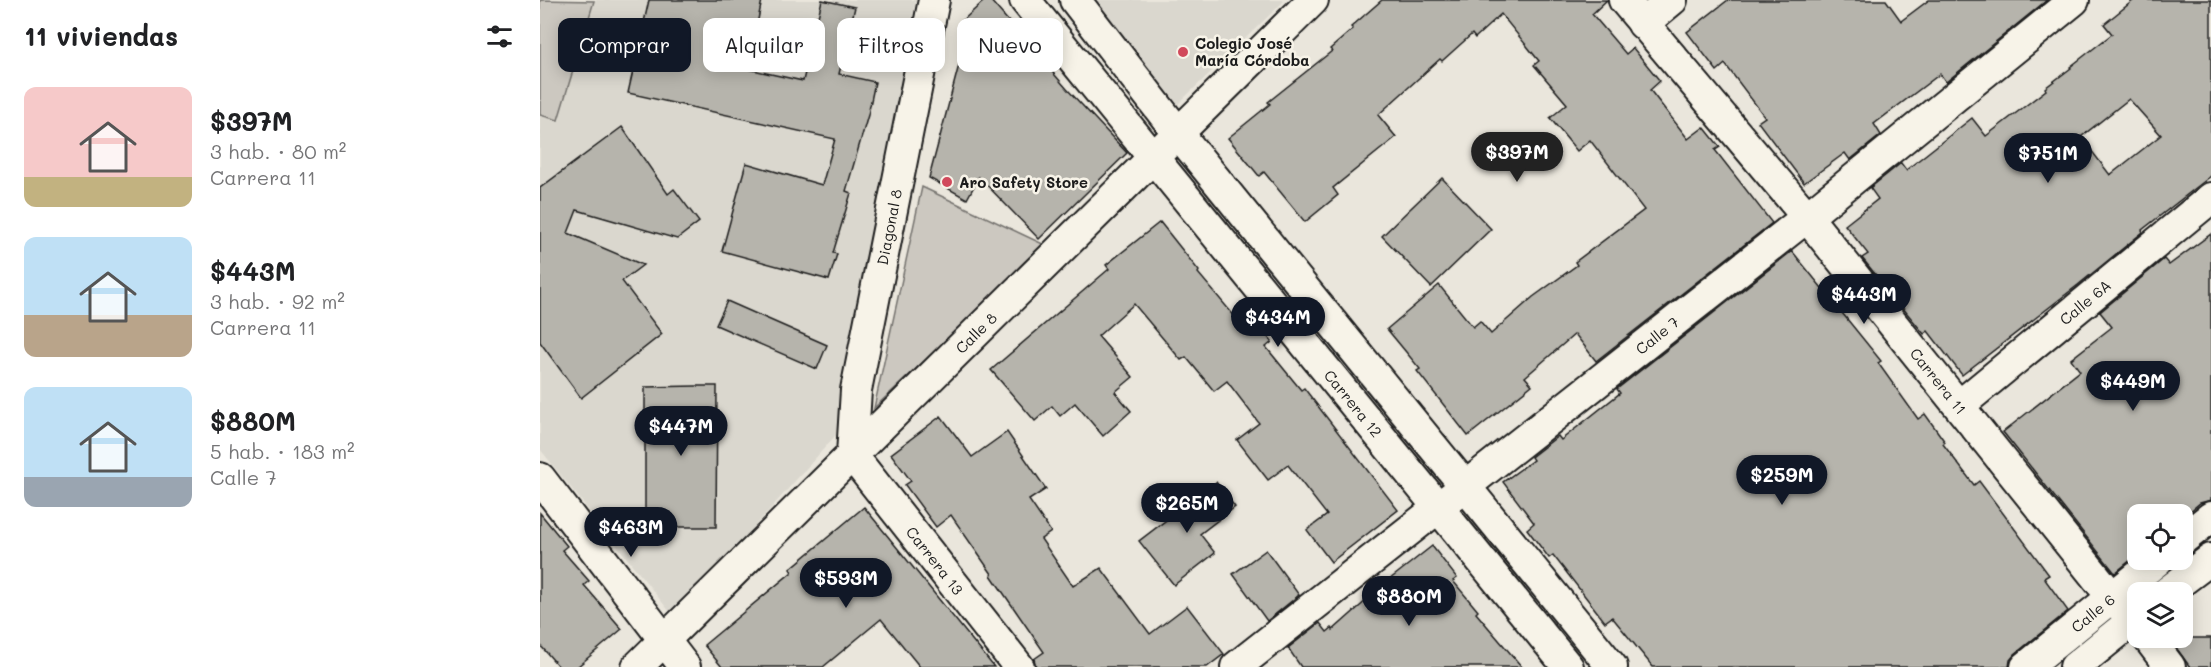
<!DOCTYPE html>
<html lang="es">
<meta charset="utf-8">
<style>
body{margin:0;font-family:Mali,sans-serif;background:#f2f2f2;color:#202124;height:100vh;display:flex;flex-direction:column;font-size:22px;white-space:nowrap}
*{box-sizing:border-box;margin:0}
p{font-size:20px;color:#757577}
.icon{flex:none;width:33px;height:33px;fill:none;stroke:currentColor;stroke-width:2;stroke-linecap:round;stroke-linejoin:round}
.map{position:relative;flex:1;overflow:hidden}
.details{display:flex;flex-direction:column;background:#fff;width:540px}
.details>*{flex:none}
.top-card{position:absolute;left:18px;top:18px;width:570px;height:54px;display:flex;gap:12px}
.buttons{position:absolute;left:1587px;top:504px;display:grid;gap:12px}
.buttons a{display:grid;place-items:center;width:66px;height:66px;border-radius:12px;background:#fff;box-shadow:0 3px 15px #0003;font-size:30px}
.price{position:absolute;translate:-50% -51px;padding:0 14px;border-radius:21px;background:#111827;color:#fff;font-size:20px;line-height:39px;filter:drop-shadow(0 2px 3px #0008)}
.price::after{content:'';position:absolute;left:50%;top:36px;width:18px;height:14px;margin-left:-9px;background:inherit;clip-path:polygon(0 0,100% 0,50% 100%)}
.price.active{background:#222;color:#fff}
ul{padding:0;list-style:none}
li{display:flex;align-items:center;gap:18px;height:150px;padding:0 24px}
li span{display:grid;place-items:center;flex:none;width:168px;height:120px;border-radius:12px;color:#555}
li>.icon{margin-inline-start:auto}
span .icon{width:72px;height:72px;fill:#fffc;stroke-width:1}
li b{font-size:26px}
h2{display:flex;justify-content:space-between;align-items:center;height:72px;padding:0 24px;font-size:26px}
.pill{padding:0 21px;border-radius:12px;background:#fff;box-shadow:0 3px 15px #0003;font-size:21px;line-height:54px}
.pill.active{background:#111827;color:#fff}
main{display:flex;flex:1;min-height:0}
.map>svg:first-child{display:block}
</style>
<main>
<section class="details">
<h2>11 viviendas<svg class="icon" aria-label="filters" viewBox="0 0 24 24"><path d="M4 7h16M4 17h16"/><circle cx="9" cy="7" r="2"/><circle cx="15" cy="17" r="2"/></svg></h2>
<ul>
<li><span style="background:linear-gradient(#f6c9c9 75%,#c2b280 0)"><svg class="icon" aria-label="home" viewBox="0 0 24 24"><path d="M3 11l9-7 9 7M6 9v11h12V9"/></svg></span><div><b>$397M</b><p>3 hab. · 80 m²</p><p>Carrera 11</p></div></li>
<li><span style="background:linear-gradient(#bfe0f5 65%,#b9a48a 0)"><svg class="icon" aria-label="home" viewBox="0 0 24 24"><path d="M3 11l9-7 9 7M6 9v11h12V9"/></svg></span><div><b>$443M</b><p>3 hab. · 92 m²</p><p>Carrera 11</p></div></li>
<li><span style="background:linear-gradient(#bfe0f5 75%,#9aa5b1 0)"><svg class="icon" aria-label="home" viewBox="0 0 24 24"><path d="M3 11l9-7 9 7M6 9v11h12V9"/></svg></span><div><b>$880M</b><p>5 hab. · 183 m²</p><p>Calle 7</p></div></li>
</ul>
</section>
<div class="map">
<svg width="1671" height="667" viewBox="0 0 1671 667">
<rect width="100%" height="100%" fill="#eae6dc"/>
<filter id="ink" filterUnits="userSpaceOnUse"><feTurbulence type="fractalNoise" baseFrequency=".0167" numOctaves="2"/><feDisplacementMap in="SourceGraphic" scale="12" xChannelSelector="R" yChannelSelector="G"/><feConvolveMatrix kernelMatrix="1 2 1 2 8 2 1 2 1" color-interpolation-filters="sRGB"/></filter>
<g filter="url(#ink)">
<g fill="#dad7ce">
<polygon points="0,0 376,0 296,435 134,617 0,449"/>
<polygon points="553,0 745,0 638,104"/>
</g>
<g fill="#ccc8c0" stroke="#74726e" stroke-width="1.5">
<polygon points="0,0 54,1 18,120 0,115"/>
<polygon points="382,187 507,246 334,408"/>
</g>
<g fill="#b6b4ac" stroke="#1c1c1c" stroke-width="1.5" fill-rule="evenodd">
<polygon points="109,0 222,0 208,69 263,81 282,0 315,7 299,74 335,82 328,115 306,191 311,193 293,253 297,254 289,280 182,251 206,163 282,185 295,139 88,93"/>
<polygon points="445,0 450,0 527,89 587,153 499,239 439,177 427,199 389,178 420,61 430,34 420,23"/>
<polygon points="842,0 1067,0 1052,14 1086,54 1093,48 1120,81 1110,90 1148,139 1164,127 1180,147 1175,150 1232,223 1056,361 1035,334 985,377 992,385 928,436 877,371 880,369 847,329 899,285 933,327 940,321 951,334 993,297 1037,265 1035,262 1104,210 1050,140 1037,151 1010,118 1027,104 994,65 999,61 961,14 935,38 932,34 902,61 900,59 838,115 856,137 793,188 798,195 765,222 724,172 719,176 688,138 730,104 728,102 792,51 790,49 813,29 811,27"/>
<polygon points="1188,0 1346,0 1361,21 1389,0 1507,0 1406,82 1400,74 1334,124 1341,135 1310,160 1305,153 1264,183 1218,122 1225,117 1185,64 1177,71 1147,32"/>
<path d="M1594 0H1671V176L1602 230 1603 232 1538 285 1422 375 1388 331 1384 334 1322 258 1328 254 1305 225 1338 199 1330 188 1361 163 1366 170 1432 118 1446 136 1506 90 1505 88 1531 68 1530 67 1572 34 1564 24ZM1589 99 1621 135 1570 175 1541 137Z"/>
<polygon points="82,127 128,194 134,189 159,222 137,239 37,210 28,233 103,265 82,281 122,334 41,398 0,342 0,188"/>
<polygon points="902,178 951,229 891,287 842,236"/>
<polygon points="620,222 659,271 658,273 696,318 705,310 732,342 726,347 761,390 764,388 858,510 791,562 767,530 787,515 748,465 728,480 697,440 719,423 687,381 674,391 646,357 641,360 594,304 558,336 593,377 575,392 591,411 563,436 535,403 520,416 512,406 495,421 451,370 569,269 566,265"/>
<polygon points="1671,234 1671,500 1660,503 1642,518 1642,514 1598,514 1598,554 1575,573 1463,432 1540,371 1531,359 1572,327 1560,312 1624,259 1629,265"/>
<polygon points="1252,251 1341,361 1338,363 1378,419 1385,414 1405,442 1403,444 1434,485 1439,481 1509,575 1504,578 1528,611 1475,654 1470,660 1469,667 1113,667 1072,617 1065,622 1013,555 1009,558 987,529 994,523 963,482 993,460 991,457 1018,436 1021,440 1080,393 1077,389"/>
<polygon points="187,301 287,345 277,369 176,325"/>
<polygon points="156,386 177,386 176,527 105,527 105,387"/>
<polygon points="401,416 432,457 467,432 506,489 489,500 511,532 501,539 533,586 561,568 610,634 647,606 684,654 667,667 496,667 494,659 504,652 451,575 452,574 411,515 396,527 365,485 371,481 351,454"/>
<polygon points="676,482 695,507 660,534 675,553 634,585 599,541"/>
<polygon points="324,507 454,667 380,667 341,619 283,667 182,667 164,645 252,572 250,569"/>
<polygon points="0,513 27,546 22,550 49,581 44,585 82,629 37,667 19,667 0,645"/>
<polygon points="892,546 917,578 913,581 938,611 936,613 982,667 761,667 748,648 780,623 787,632 792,628 793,630 828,599 826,598"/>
<polygon points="726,550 759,595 727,621 693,574"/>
<polygon points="1629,638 1671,638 1671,667 1650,667"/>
</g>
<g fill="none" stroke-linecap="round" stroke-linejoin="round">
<g stroke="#1c1c1c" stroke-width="34">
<g id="minor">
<path id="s1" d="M394 0 316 390 312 455 479 667"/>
<path id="s2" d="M485 0 1028 667"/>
<polyline points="535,0 638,133 1072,667"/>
<path id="s3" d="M1084 0 1267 217 1572 597 1598 624"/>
<polyline points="1103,24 1132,0"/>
<path id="s4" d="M1420 405 1671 198"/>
<polyline points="0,478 145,667"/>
<polyline points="1642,540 1671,517"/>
<polyline points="1627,592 1671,559"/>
<polyline points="1608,638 1630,667"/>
<path id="s5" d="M97 667 773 0"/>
<path id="s6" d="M696 667 1267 217 1534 0"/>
<path id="s7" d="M1486 667 1618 560"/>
<polyline points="1535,667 1598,616"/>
</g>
</g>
<use href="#minor" stroke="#f7f3e8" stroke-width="30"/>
</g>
</g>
<g fill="#d1495b" stroke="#f7f3e8" stroke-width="2">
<circle cx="643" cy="52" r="6"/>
<circle cx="407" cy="182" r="6"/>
</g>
<g text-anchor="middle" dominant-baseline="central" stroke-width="5" stroke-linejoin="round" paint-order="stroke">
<g font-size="15" font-weight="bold" fill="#1c1c1c" stroke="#f7f3e8" text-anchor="start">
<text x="655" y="43">Colegio José<tspan x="655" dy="17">María Córdoba</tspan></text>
<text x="419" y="182">Aro Safety Store</text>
</g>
<g font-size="15" fill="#1c1c1c" stroke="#f7f3e8">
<text transform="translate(349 227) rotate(-79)">Diagonal 8</text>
<text stroke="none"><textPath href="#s4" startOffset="162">Calle 6A</textPath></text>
<text stroke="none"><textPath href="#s5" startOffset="476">Calle 8</textPath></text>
<text stroke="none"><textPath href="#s6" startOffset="536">Calle 7</textPath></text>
<text stroke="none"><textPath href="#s3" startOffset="494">Carrera 11</textPath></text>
<text stroke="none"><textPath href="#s2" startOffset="520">Carrera 12</textPath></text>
<text stroke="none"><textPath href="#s1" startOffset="597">Carrera 13</textPath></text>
<text stroke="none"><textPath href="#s7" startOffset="86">Calle 6</textPath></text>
</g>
</g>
</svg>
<div class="buttons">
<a><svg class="icon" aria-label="locate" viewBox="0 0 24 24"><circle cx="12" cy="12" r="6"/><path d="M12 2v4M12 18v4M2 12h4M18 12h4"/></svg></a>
<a><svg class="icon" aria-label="layers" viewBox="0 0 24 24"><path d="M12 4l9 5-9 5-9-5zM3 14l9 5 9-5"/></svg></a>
</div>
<b class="price active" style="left:977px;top:183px">$397M</b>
<b class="price" style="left:1508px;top:184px">$751M</b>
<b class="price" style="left:1324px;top:325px">$443M</b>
<b class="price" style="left:738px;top:348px">$434M</b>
<b class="price" style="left:1593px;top:412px">$449M</b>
<b class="price" style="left:141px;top:457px">$447M</b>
<b class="price" style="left:1242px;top:506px">$259M</b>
<b class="price" style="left:647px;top:534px">$265M</b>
<b class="price" style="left:91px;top:558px">$463M</b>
<b class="price" style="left:306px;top:609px">$593M</b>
<b class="price" style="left:869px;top:627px">$880M</b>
<div class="top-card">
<a class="pill active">Comprar</a>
<a class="pill">Alquilar</a>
<a class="pill">Filtros</a>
<a class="pill">Nuevo</a>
</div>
</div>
</main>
